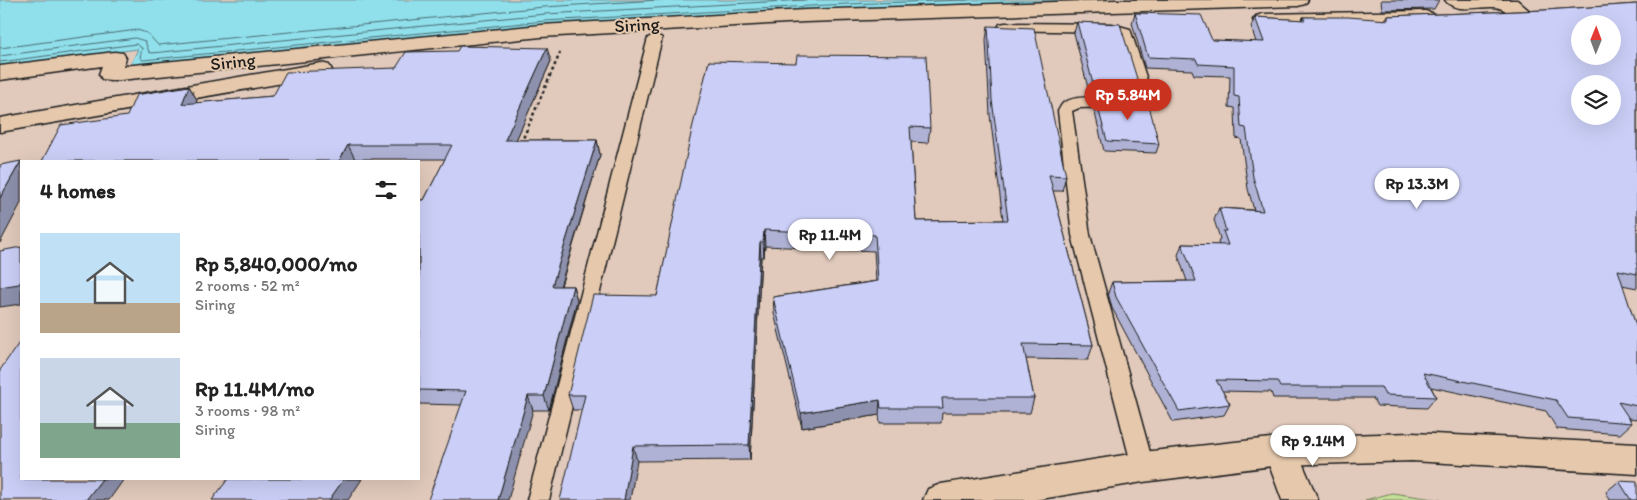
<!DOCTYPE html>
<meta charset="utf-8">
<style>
body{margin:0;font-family:Itim,sans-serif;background:#f2f2f2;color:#222;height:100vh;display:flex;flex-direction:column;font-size:19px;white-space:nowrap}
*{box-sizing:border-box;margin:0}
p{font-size:16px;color:#767676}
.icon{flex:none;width:28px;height:28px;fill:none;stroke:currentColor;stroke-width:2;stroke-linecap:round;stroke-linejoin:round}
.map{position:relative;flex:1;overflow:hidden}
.drawer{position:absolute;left:20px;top:160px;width:400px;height:320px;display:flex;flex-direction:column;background:#fff;border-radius:0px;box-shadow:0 5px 20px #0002}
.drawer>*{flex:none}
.needle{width:32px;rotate:1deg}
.controls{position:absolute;left:1571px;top:15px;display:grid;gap:10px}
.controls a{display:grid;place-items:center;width:50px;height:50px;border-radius:50%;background:#fff;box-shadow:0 5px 20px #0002;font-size:25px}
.price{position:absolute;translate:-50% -42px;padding:0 11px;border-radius:18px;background:#fff;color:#222;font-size:16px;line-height:32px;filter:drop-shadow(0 1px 2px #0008)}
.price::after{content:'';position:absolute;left:50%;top:30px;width:15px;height:11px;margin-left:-8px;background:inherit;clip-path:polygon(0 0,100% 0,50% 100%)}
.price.on{background:#c8321e;color:#fff}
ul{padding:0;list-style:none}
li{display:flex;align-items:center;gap:15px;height:125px;padding:0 20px}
li span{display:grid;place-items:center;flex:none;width:140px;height:100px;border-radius:0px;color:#555}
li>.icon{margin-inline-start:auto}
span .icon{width:60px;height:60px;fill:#fffc;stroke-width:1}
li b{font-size:21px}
h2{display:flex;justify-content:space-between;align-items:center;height:60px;padding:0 20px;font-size:21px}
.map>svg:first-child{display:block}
</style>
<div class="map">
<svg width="1637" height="500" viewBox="0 0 1637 500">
<rect width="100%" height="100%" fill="#e1cabc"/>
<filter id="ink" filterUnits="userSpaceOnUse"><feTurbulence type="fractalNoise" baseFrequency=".02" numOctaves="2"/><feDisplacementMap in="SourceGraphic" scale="10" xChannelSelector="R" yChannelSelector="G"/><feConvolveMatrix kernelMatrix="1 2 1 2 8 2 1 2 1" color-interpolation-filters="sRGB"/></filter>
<g filter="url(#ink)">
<polygon fill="#c3df97" stroke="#707e5a" points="1392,493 1441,500 1365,500"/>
<polygon fill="#90e0ec" stroke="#629299" points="0,0 1125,0 980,4 130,66 138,49 0,67"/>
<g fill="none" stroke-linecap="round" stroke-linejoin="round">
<g stroke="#4a6a6f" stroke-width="1">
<polyline points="0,48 137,30 147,33 158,45 544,7 658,0"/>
<polyline points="0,56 135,38 145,41 149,52 152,53 545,14 804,0"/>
<polyline points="0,62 136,44 142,48 140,58 143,60 545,21 846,4 968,0"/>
</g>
<g stroke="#1c1c1c" stroke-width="3">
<g id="lane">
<path d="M1005 23 1112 24 1130 29 1152 95 1148 105 1143 106 1079 108 1072 111 1090 235 1154 467 1151 474 1143 476 1135 474 1132 467 1072 235 1058 111C1060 108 1062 103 1065 102 1080 93 1116 100 1134 99H1137L1138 95 1119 34 1111 32 1000 30 998 27 1000 24Z"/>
<polygon points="655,34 662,38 549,500 527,500 648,38"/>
</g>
</g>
<g stroke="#1c1c1c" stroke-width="3">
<g id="street">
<polygon points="1115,0 1308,0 1305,4 1298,6 805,22 541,37 110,81 102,79 99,74 102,66 0,80 0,66 115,52 123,53 126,58 123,66 541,25 805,10"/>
<path d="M1445 0H1517L1533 14 1530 18C1514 22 1509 8 1494 7 1479 6 1455 14 1445 0Z"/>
<polygon points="1425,11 1432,13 1435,17 1432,21 1425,23 1263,26 1256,24 1253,20 1256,16 1263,14"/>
<polygon points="321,63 329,65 332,70 329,75 0,132 0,118"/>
<polygon points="1281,437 1293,441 1318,500 1282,500 1264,451 1269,441"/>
</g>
</g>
<g stroke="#1c1c1c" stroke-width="3">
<polygon id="secondary" points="1412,433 1637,444 1637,474 1412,461 1281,465 1143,482 1035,500 923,500 928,489 941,484 1143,452 1281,437"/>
</g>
<polyline stroke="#1c1c1c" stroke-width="2.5" stroke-dasharray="3 3" stroke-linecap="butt" points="521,143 560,53"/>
<use href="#lane" fill="#e6c9ad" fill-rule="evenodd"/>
<use href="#street" fill="#e6c9ad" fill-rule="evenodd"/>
<use href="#secondary" fill="#e6c9ad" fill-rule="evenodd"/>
</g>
<g fill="#afb2d4" stroke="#1c1c1c">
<polygon points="1381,0 1439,0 1434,9 1382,10"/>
<polygon points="1637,4 1637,288 1622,285 1637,329 1637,419 1629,418 1632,423 1620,434 1557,429 1546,411 1431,387 1436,397 1427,408 1377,406 1373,398 1273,398 1271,392 1222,391 1230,404 1224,415 1173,422 1112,308 1108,293 1112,282 1187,281 1178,255 1182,244 1219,245 1218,243 1220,238 1214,220 1219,208 1254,210 1248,189 1241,139 1236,138 1235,108 1229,107 1230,76 1194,75 1192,70 1145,68 1132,23 1135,13 1212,40 1256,42 1251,27 1255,17 1302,20 1303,17 1386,20 1388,16 1545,10"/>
<polygon points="1077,22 1139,85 1136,97 1090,96 1074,33"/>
<polygon points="988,26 1066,176 1062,191 1053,191 1093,345 1088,360 1026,359 1034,398 1030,413 942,413 941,423 880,423 879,415 802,428 774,313 773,297 876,281 874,251 765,246 764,257 761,257 750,460 637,461 582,410 573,410 568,395 657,296 709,61 930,128 928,143 911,142 916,221 1003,220 990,115 986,40"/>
<polygon points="551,61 516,140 597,140 600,155 561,286 573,286 577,300 549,410 533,410 461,405 419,404 419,200 424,200 445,159 355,159 354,161 42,161 189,86 197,100 196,103 273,96 396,68"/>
<polygon points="1096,100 1159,144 1156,153 1104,151 1094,109"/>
<polygon points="1619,481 1637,500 1610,500 1606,492"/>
</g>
<g fill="#8e91ad" stroke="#1c1c1c">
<polygon points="547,48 551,61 510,154 505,140"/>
<polygon points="189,86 197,100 191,119 182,104"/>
<polygon points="597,140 600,155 556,300 552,286"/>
<polygon points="348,145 355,159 354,161 339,161"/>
<polygon points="21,161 21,203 0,243 0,198"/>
<polygon points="764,230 765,246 764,257 763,242"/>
<polygon points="760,242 761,257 750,460 749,445"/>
<polygon points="21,281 21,304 0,307 0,287"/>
<polygon points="573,286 577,300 549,410 544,396"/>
<polygon points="528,396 533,410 508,500 498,500"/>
<polygon points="880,400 879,415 802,428 801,413"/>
<polygon points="633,446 637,461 630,500 624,500"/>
<polygon points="102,479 124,479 109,500 86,500"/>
<polygon points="344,479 362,479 348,500 329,500"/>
</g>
<g fill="#cbcff7" stroke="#1c1c1c" fill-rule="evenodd">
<path d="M1637 4V274L1618 270 1637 329V406L1618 402 1632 423 1568 418 1556 400 1423 373 1436 397 1385 395 1381 387H1280L1277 381 1216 380 1230 404 1179 411 1116 297 1112 282 1196 281 1182 244 1228 245 1223 231H1226L1219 208 1263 211 1253 177 1246 128 1241 127 1239 97 1234 96V66L1198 64 1196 59 1148 57 1135 13 1201 15 1212 40 1264 42 1255 17 1305 20 1303 17H1348L1388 20V16L1545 10ZM1580 24H1612V56H1580ZM1580 84H1612V116H1580Z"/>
<polygon points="1077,22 1120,24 1139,85 1093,84"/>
<polygon points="988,26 1034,28 1066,176 1049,175 1093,345 1023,344 1034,398 942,398 943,408 881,408 880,400 801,413 773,297 878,281 875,235 764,230 763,242 760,242 749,445 633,446 624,500 560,500 585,395 568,395 593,295 657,296 692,129 709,61 796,63 797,55 926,56 930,128 910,127 916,221 1008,220 992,100"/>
<polygon points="460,46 547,48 505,140 597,140 552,286 573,286 544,396 528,396 498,500 428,500 466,391 419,390 419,200 424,200 452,145 348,145 339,161 42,161 61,125 127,116 136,95 189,86 182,104 273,96 286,72 396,68 406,52 457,51"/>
<polygon points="1147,98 1159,144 1107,141 1096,100"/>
<polygon points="21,161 0,198 0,165"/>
<polygon points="21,247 21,281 19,284 0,287 0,251"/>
<polygon points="21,340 21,479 102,479 86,500 0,500 0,370"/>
<polygon points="228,479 344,479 329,500 212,500"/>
<polygon points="1619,481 1637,482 1637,500 1631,500"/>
</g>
</g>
<g text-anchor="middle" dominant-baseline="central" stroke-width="4" stroke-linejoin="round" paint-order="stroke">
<g font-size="18" fill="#1c1c1c" stroke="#e6c9ad">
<text transform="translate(637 25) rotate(-3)">Siring</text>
<text transform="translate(233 62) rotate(-6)">Siring</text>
</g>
</g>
</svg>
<div class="controls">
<a><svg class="needle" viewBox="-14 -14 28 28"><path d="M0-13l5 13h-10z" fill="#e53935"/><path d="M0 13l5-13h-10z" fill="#767676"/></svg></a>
<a><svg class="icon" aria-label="layers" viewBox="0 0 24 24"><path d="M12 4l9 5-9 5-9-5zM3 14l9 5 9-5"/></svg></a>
</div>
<b class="price on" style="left:1128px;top:121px">Rp 5.84M</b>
<b class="price" style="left:1417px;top:210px">Rp 13.3M</b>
<b class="price" style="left:830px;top:261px">Rp 11.4M</b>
<b class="price" style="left:1313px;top:467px">Rp 9.14M</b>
<section class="drawer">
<h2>4 homes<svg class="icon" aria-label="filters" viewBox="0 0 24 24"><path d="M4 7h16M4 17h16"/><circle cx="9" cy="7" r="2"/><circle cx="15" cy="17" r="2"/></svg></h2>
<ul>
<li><span style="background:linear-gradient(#bfe0f5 70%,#b9a48a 0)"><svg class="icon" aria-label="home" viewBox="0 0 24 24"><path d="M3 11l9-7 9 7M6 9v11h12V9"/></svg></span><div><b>Rp 5,840,000/mo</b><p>2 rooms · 52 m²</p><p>Siring</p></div></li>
<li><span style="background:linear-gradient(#c9d6e8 65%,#7fa58c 0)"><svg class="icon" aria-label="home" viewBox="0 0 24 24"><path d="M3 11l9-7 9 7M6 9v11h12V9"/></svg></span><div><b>Rp 11.4M/mo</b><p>3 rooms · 98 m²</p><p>Siring</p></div></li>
</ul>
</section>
</div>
